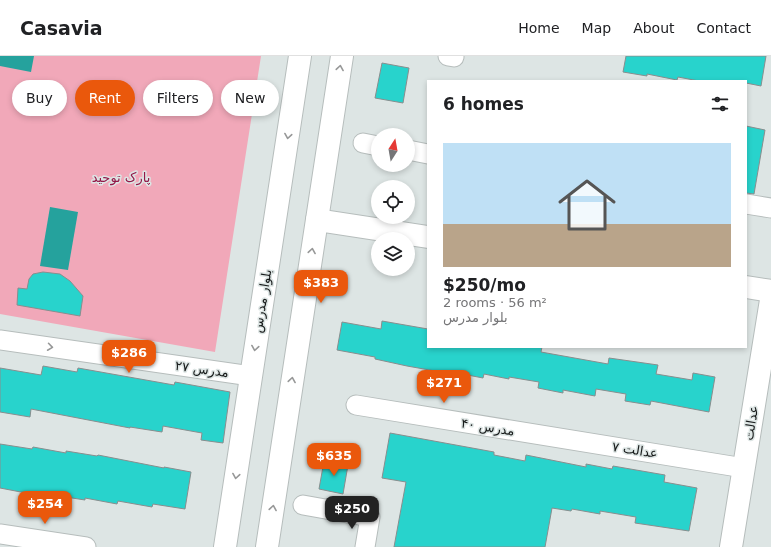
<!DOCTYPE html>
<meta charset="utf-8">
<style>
body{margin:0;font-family:"DejaVu Sans",Cairo,sans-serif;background:#f6f6f6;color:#202124;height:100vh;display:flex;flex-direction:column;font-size:15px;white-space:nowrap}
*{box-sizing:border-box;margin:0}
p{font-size:13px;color:#757577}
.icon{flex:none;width:22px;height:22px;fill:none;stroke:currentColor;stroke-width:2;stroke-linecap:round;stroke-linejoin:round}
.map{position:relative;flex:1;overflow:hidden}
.drawer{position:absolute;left:427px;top:24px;width:320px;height:268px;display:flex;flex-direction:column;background:#fff;border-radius:0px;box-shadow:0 2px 6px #0003}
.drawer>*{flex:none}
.hud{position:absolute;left:12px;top:24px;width:355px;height:36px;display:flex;gap:8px}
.needle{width:26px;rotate:11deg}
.controls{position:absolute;left:371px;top:72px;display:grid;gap:8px}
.controls a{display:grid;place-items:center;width:44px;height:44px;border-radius:50%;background:#fff;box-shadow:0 2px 6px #0003;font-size:20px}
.price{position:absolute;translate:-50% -34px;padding:0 9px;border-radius:8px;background:#ea580c;color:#fff;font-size:13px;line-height:26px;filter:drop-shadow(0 1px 2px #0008)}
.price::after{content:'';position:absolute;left:50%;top:24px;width:12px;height:9px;margin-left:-6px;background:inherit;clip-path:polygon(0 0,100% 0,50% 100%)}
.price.on{background:#222;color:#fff}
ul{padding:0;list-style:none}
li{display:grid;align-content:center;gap:8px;height:212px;padding:0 16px}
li+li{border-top:1px solid #e0e0e0}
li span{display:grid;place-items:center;height:124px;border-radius:0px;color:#555}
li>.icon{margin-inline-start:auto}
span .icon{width:72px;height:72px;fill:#fffc;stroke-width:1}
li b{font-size:17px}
h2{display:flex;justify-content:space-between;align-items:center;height:48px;padding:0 16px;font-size:17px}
.pill{padding:0 14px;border-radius:18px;background:#fff;box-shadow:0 2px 6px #0003;font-size:14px;line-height:36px}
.pill.on{background:#ea580c;color:#fff}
header{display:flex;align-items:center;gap:24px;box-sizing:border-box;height:56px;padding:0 20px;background:#fff;border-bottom:1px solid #e0e0e0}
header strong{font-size:19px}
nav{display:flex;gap:22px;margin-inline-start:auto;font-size:14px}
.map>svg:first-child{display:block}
</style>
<header>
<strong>Casavia</strong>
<nav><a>Home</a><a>Map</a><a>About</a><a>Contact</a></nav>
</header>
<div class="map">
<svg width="771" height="491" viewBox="0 0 771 491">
<rect width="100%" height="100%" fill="#dde5e4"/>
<polygon fill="#f1a8b9" points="0,0 261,0 215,296 0,258"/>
<g fill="#25a29d">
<polygon points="0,0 34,0 31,16 0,10"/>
<polygon points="50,151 78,156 68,214 40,210"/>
</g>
<g fill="#28d3cc" stroke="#888e8e">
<polygon points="626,0 766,0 761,30 746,27 746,25 699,25 678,21 677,24 647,18 647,20 623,16"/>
<polygon points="382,7 409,12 403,47 375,42"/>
<polygon points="746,70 765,74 754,138 746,137"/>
<polygon points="43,216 60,218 70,225 83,240 80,260 17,249 18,232 27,233 29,223 33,218"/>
<polygon points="382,265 428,273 428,291 542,291 541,296 608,308 609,302 658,309 656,318 692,324 693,317 715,321 709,356 651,345 650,349 625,345 626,338 596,333 595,340 563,334 563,337 538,332 539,326 509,321 509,323 484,318 483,322 452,316 452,318 407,310 375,303 375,301 337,294 342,266 381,273"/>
<polygon points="43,310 77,316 78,312 174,329 175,326 230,336 223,387 201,384 202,377 163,370 162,376 130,371 130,372 31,353 30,361 0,356 0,312 41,319"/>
<polygon points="390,377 494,396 494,399 525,405 526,399 586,411 586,408 612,413 613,410 665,419 664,426 697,432 689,475 635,467 636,461 600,455 600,458 572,453 571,455 552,452 545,491 394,491 406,426 382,422"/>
<polygon points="0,388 32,393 33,391 66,397 66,395 97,400 98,399 164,412 164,411 191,416 185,453 153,448 152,451 118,445 117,448 85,442 85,444 53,439 52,442 0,432"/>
<polygon points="324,405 348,409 343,438 319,433"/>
</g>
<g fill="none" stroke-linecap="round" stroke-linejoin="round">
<g stroke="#b6bdbc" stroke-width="21">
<g id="street">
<polyline points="448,0 454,1 454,0"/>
<polyline points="363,87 378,90"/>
<polyline points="408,94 428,98"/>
<polyline points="746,148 771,152"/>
<polyline points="0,284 251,320"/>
<polyline points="356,349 744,412"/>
<polyline points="303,449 370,461 365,491"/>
<polyline points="0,478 86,491"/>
</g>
</g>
<g stroke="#b6bdbc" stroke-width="24">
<g id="secondary">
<polyline points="317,164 428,181"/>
<polyline points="746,231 771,235"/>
<polyline points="225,491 300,0"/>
<polyline points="267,491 342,0"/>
<polyline points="731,491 771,244"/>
</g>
</g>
<use href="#street" stroke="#fff" stroke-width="19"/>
<use href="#secondary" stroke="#fff" stroke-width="22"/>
</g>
<defs><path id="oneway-chevron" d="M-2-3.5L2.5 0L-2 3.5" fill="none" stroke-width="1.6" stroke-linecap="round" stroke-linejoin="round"/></defs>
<g stroke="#979898">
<use href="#oneway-chevron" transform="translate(340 12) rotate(-81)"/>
<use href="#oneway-chevron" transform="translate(288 80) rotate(99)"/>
<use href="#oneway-chevron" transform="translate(312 195) rotate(-81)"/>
<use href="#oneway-chevron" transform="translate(50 291) rotate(8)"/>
<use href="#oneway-chevron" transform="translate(255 292) rotate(99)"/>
<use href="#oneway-chevron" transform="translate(292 324) rotate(-81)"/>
<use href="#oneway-chevron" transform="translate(236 420) rotate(99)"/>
<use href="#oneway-chevron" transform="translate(273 452) rotate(-81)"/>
</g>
<g text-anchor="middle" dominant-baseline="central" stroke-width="3" stroke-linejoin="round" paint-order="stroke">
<g font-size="13" fill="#921747" stroke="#dde5e4">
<text x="121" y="121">پارک توحید</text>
</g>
<g font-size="13" fill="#181b1b" stroke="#dde5e4">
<text transform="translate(262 245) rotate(-81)">بلوار مدرس</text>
<text transform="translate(202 313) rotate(8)">مدرس ۲۷</text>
<text transform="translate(751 367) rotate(-81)">عدالت</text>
<text transform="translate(488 371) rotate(9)">مدرس ۴۰</text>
<text transform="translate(635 394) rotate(9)">عدالت ۷</text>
</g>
</g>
</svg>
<div class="controls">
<a><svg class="needle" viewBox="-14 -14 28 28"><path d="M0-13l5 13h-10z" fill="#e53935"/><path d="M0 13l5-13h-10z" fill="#757577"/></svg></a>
<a><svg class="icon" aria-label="locate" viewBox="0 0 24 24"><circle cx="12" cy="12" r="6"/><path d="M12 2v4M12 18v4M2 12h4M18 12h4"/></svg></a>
<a><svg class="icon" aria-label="layers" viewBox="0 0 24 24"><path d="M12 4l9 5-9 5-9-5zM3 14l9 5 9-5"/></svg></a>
</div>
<b class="price" style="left:321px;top:248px">$383</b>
<b class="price" style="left:129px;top:318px">$286</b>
<b class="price" style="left:444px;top:348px">$271</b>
<b class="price" style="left:334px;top:421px">$635</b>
<b class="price" style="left:45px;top:469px">$254</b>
<b class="price on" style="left:352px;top:474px">$250</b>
<div class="hud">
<a class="pill">Buy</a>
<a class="pill on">Rent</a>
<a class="pill">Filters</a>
<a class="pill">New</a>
</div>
<section class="drawer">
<h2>6 homes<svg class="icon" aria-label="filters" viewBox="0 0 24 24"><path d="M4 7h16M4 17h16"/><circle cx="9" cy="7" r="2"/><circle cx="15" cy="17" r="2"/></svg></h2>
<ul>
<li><span style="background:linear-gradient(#bfe0f5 65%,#b9a48a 0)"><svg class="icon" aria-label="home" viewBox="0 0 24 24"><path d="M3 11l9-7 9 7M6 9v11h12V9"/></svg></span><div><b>$250/mo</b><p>2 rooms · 56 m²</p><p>بلوار مدرس</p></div></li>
</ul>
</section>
</div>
